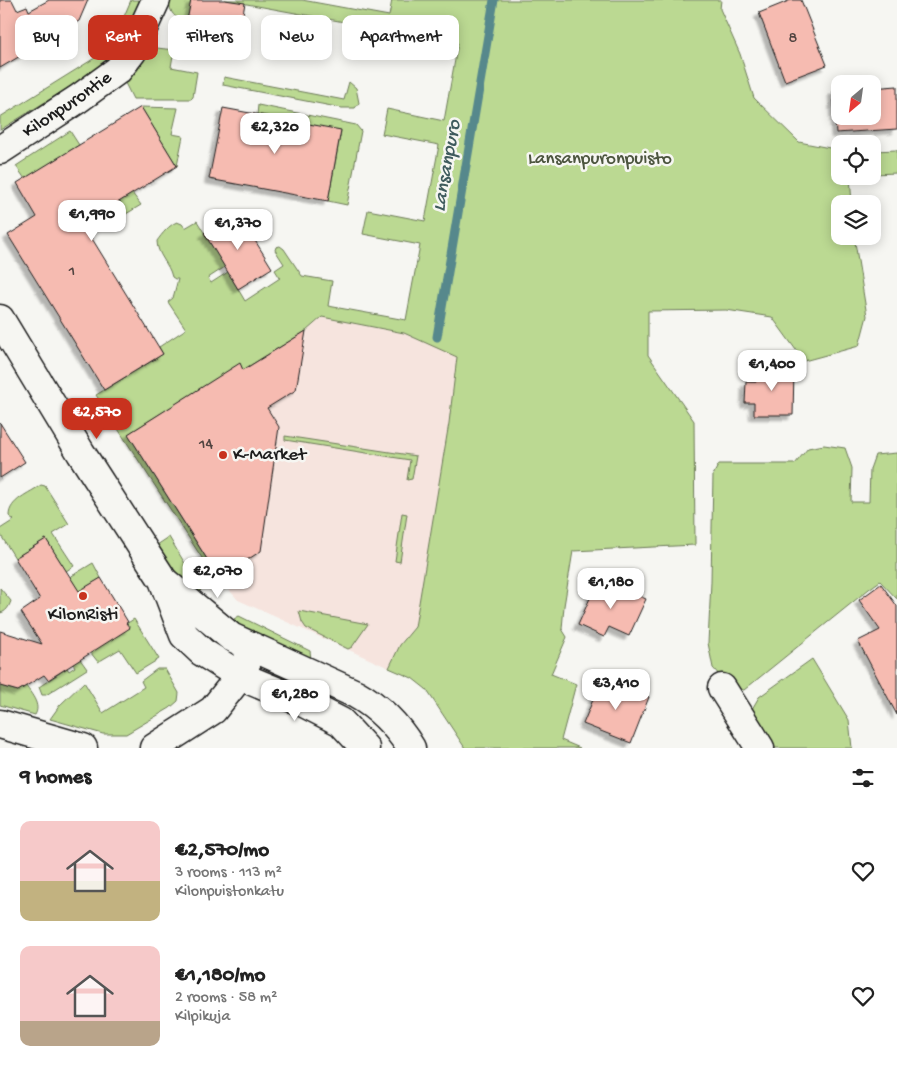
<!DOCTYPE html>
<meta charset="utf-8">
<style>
body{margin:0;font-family:"Gochi Hand",sans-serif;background:#f6f6f6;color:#222;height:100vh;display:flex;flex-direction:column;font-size:19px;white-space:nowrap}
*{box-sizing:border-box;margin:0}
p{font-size:16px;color:#767676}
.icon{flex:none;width:28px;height:28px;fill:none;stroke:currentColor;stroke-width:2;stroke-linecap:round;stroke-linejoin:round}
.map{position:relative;height:748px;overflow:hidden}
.sheet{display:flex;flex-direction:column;background:#fff;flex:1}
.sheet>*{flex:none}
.hud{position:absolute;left:15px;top:15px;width:500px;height:45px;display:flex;gap:10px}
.needle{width:32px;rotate:209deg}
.tools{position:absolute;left:831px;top:75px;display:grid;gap:10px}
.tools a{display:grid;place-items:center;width:50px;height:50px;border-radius:10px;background:#fff;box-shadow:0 2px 12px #0003;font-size:25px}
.price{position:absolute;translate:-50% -42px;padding:0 11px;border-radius:10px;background:#fff;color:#222;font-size:16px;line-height:32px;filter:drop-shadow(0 1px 2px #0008)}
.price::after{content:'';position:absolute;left:50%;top:30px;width:15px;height:11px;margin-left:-8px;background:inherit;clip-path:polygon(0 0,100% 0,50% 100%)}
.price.current{background:#c8321e;color:#fff}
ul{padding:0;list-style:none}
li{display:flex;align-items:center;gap:15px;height:125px;padding:0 20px}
li span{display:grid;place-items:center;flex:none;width:140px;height:100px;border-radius:10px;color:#555}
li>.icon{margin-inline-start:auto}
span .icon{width:60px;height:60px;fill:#fffc;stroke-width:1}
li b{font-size:21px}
h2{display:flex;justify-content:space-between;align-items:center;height:60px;padding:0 20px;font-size:21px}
.tag{padding:0 18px;border-radius:10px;background:#fff;box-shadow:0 2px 12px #0003;font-size:18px;line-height:45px}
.tag.current{background:#c8321e;color:#fff}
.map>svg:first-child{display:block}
</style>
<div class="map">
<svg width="897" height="748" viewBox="0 0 897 748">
<defs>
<filter id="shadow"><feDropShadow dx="-4.5" dy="4.5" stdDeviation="1" flood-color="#0004"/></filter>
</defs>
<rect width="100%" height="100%" fill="#f6f6f2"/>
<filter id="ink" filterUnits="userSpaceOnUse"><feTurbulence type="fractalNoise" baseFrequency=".02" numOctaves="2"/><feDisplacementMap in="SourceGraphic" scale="10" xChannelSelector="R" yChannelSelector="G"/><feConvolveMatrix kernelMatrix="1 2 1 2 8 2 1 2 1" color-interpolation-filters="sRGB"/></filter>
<g filter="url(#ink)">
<polygon fill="#f6e4de" points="322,317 404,333 458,357 449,423 415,627 400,645 389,668 238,600 219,578 128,434 240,363 243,369 306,331"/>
<g fill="#bbd992" stroke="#6c7a57">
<polygon points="131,0 148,0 125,46 102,67 0,130 0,117 106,51 114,40"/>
<path d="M169 0H191L187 21C174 18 170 14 169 0Z"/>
<path d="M225 0H302L389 16 392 0H721L720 9 740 54 754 98 799 142 840 150V176H850L852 204H840V236H854L867 316 859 346 804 361 772 317 726 310 648 311V355L694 421 695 545 573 551 564 606 562 629 567 637 551 674 576 684 561 740 580 748H465L426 689 412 678 389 668 400 645 415 627 449 423 457 357 404 333 322 317 306 331 243 370 240 364 128 434 219 578H215L96 395 163 354 159 347 186 329 168 302 173 298 178 279H175L172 277C169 263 157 255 157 241 162 234 169 225 177 222L182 224 185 228 197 221 225 267 208 278 211 283 228 272 245 301 280 278 275 270 284 264 275 250 276 247 280 246 284 249 302 276 332 281 328 306 406 320 420 245 363 234 368 210 425 221 439 145 382 134 387 109 444 121 458 43Z"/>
<polygon points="157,48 174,50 171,67 197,72 193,97 191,99 133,99 125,83 137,71 147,53"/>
<polygon points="224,77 344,100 349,82 356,88 359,103 355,108 342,108 223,85"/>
<polygon points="258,105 356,125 361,131 347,205 328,201 341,131 257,115"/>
<polygon points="141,107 178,108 172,134 183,136 177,166"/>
<polygon points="70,131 79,145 25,179 16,166"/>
<polygon points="897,150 897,173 873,174 873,151"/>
<polygon points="132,193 141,205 121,217 118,225 94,222 92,218"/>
<polygon points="285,436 416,456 412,479 407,480 410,460 285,440"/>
<polygon points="824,445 845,448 852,468 851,502 869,502 870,469 875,455 897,453 897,599 880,581 869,589 744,690 730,687 713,668 708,643 711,582 713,475 719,464 795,464 808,448"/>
<path d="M41 485 45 486 69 524 53 534 74 566 66 571 46 539 15 558 0 534V529L14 520 9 516C9 500 30 493 41 485Z"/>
<polygon points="402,513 407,514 400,562 395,561"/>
<polygon points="169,537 201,590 194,597 176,580 157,545"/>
<polygon points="93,563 101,578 79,592 70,577"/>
<path d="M0 588 11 601C9 607 6 612 0 613Z"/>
<polygon points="299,611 368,624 352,647 348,649 306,628 302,622"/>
<polygon points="239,616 310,651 311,659 278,650 233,622 234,619"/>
<polygon points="134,619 159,659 136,673 120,649 98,662 87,648"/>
<polygon points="77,655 87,669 46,695 42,695 39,687 67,668 69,671 75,667 70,658"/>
<polygon points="812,659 849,720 852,748 770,748 751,719 752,709 759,697"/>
<polygon points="157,669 165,669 179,693 178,701 170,708 126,734 103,734 50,719 60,705 84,682 103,713 144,687 141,681"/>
<path d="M0 686 18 691 26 686C32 695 41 705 35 715L0 705Z"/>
</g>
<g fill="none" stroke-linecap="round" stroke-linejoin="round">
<polyline stroke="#57888c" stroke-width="9" points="437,337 494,0"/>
</g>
<g fill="#f6bbb1" stroke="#1c1c1c" filter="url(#shadow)">
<polygon points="0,0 12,0 17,10 27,6 29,11 49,0 88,0 79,21 0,68"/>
<polygon points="191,0 225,0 245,3 240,31 187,21"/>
<polygon points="791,0 801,0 827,65 785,81 759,13"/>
<polygon points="897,86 897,129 836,133 833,91 840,90 840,116 872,116 872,88"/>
<polygon points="141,107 177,166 83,224 163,354 104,390 8,235 37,217 17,183"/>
<polygon points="223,108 341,130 328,201 209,179"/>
<polygon points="238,213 272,268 238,289 204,233"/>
<polygon points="306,331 296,390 267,408 279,427 261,551 219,578 128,434 240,363 243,370"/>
<polygon points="756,369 794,370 793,415 754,415 754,403 745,403 746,382 756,382"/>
<polygon points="0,423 25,462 0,478"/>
<polygon points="46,539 79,591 101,578 128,622 126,623 130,628 48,680 44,675 18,691 0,686 0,631 42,644 21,612 40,599 15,558"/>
<polygon points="599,578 646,599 629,636 609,627 604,637 578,625"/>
<polygon points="881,584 897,606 897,715 858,641 880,630 859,600"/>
<polygon points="602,678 649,697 631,743 583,724"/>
</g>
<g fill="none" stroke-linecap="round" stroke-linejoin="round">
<g stroke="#1c1c1c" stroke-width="31">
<g id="minor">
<path id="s1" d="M0 150 78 99 118 70 132 52 156 0"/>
<polyline points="722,688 760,748"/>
<polyline points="0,724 83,748"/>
<polyline points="154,748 213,710 240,676 253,648"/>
</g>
</g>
<g stroke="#1c1c1c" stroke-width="31">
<g id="tertiary">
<polyline points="0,319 81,453 163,580 184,635 202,652 240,676 302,702 341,722 365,748"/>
<path d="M166 583 231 637 356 694C379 707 397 725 411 748"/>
</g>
</g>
<use href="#minor" stroke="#f6f6f2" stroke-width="28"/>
<use href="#tertiary" stroke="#f6f6f2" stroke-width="28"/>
</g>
</g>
<g fill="#c8321e" stroke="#f6f6f2" stroke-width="2">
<circle cx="223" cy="455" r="5"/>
<circle cx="83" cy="596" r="5"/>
</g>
<g text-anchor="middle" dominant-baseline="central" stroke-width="5" stroke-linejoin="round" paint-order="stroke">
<g font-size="16" fill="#524441">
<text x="793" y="39">8</text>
<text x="72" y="272">1</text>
<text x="206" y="445">14</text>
</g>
<g font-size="19" fill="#1c1c1c" stroke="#f6f6f2">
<text stroke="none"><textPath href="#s1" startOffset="81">Kilonpurontie</textPath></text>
</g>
<g font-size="19" fill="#4c553f" stroke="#f6f6f2">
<text x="600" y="159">Lansanpuronpuisto</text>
</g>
<g font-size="19" fill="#1c1c1c" stroke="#f6f6f2" text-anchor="start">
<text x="233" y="455">K-Market</text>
<text x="83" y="615" text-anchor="middle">KilonRisti</text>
</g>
<g font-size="20" font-style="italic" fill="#3f5b5d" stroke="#f6f6f2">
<text transform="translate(448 166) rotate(-80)">Lansanpuro</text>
</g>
</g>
</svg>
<div class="tools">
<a><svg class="needle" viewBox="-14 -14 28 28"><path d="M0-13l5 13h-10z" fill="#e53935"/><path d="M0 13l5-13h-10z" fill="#767676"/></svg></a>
<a><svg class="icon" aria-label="locate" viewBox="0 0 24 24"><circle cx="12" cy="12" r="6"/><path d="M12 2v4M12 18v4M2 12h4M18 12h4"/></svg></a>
<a><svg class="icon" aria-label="layers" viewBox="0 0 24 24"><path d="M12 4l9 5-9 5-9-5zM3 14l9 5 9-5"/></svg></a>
</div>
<b class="price" style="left:275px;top:155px">€2,320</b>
<b class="price" style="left:92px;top:242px">€1,990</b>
<b class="price" style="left:238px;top:251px">€1,370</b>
<b class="price" style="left:772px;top:392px">€1,400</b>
<b class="price current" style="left:97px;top:440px">€2,570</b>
<b class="price" style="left:218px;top:599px">€2,070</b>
<b class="price" style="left:611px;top:610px">€1,180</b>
<b class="price" style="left:616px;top:711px">€3,410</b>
<b class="price" style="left:295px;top:722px">€1,280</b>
<div class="hud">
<a class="tag">Buy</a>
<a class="tag current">Rent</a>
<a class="tag">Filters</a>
<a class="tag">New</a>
<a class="tag">Apartment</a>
</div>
</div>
<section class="sheet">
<h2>9 homes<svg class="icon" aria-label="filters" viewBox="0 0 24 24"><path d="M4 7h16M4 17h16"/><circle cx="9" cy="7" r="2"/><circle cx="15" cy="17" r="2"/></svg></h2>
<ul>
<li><span style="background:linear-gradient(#f6c9c9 60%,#c2b280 0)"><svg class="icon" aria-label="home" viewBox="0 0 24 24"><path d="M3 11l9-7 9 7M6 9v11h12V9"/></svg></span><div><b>€2,570/mo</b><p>3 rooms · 113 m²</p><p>Kilonpuistonkatu</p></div><svg class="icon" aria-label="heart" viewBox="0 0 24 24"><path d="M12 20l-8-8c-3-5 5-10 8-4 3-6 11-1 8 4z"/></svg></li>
<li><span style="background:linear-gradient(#f6c9c9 75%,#b9a48a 0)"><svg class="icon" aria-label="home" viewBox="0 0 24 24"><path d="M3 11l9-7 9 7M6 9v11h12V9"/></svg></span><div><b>€1,180/mo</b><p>2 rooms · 58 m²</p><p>Kilpikuja</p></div><svg class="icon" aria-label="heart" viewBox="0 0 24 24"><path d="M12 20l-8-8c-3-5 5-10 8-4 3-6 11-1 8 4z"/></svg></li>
</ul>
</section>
